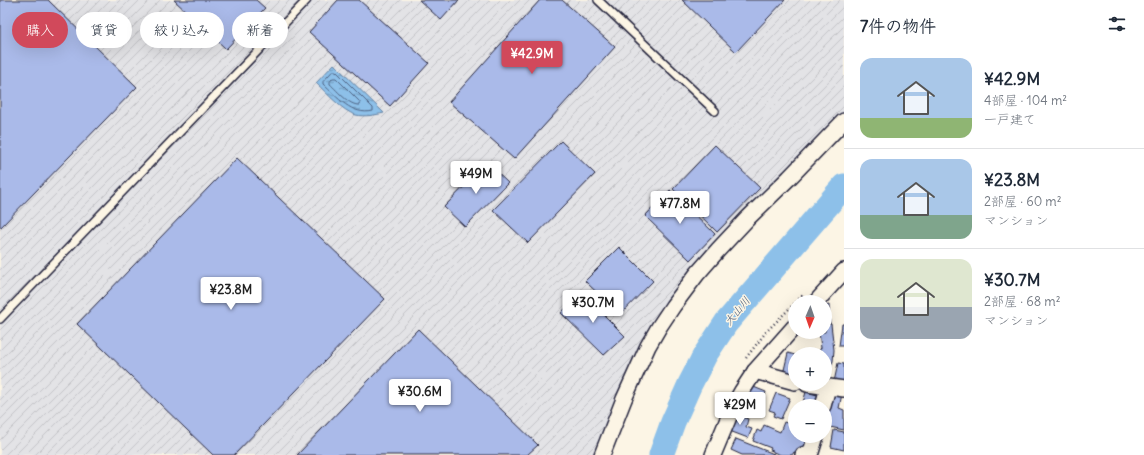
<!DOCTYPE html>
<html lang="ja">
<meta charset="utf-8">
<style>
body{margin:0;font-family:Delius,"Klee One",sans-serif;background:#f6f6f7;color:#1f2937;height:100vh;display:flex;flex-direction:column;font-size:15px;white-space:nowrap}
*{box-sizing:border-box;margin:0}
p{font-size:13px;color:#747a83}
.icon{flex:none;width:22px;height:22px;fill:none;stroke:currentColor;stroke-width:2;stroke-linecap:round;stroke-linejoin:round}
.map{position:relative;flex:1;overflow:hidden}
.side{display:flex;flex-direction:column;background:#fff;width:300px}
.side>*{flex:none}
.guide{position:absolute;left:12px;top:12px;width:380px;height:36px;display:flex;gap:8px}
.needle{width:26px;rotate:182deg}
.buttons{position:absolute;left:788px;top:295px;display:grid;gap:8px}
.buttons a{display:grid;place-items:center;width:44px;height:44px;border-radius:50%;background:#fff;box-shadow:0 4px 16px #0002;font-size:20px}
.price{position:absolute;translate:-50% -34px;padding:0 9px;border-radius:4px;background:#fff;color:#222;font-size:13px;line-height:26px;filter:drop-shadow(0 1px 2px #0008)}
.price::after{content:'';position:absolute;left:50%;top:24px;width:12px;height:9px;margin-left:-6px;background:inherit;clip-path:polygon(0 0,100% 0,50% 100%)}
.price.on{background:#d1495b;color:#fff}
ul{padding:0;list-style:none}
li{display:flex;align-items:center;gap:12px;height:100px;padding:0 16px}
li+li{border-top:1px solid #e0e1e3}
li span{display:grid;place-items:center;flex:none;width:112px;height:80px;border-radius:12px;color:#555}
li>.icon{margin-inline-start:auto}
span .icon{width:48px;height:48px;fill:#fffc;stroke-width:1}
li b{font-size:17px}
h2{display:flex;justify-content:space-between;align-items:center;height:48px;padding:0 16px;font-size:17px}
.chip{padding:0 14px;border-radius:18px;background:#fff;box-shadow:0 4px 16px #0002;font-size:14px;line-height:36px}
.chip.on{background:#d1495b;color:#fff}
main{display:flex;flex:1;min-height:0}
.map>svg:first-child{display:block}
</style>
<main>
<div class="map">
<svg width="844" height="455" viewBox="0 0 844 455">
<defs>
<pattern id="industrial-furrows" width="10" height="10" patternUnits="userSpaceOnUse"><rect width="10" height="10" fill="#e3e3e6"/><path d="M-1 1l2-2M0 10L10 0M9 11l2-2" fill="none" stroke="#c2c2c6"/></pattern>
<pattern id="water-ripples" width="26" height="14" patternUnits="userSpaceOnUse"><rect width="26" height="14" fill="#8dc0e9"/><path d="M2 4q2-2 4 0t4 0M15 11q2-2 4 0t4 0" fill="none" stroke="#739cbe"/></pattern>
</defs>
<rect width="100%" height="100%" fill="#fcf5e5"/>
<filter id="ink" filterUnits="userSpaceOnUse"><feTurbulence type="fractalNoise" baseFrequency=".025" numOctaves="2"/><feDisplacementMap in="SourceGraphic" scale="8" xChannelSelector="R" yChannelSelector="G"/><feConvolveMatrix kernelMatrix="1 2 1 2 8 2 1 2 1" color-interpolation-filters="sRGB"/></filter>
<g filter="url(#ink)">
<polygon fill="url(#industrial-furrows)" points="0,0 844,0 844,115 667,306 597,455 0,455"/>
<path fill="url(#water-ripples)" stroke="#6281a3" d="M334 64 384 113C375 115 365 117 356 115 342 111 327 93 316 83Z"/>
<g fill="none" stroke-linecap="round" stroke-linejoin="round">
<g stroke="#4d6181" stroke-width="1">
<path d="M333 71H336L373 108V111C352 116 337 97 323 84V82Z"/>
<path d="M333 78H336L360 102V105C349 106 338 91 330 84V82Z"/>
</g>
<polyline stroke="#8dc0e9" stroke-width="25" points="661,455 673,422 690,384 705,355 726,323 844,186"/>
</g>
<g fill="#aabae9" stroke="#22223b">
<polygon points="0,0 48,0 137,87 0,228"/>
<polygon points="174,0 256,0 265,8 226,49"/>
<polygon points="338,0 359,0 429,63 390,106 309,32"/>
<polygon points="419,0 459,0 441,20"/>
<polygon points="540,0 562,0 615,47 514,159 449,102"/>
<polygon points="682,0 785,0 736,52"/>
<polygon points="561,141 595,174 528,243 493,210"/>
<polygon points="715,145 760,188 717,232 673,189"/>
<polygon points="237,158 385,299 234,455 213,455 77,324"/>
<polygon points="487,163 508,183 465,227 444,207"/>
<polygon points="670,190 715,234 690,260 645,216"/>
<polygon points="619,247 653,281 620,315 585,281"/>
<polygon points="581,292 625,336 604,355 561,313"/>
<polygon points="829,305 830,324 825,325 825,306"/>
<polygon points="831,324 834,350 833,361 826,384 825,383 825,354 819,354 820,349 821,348 819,332 825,332 825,325"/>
<polygon points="842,324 844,324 844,346 839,346"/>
<polygon points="418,329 538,445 527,455 297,455"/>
<polygon points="788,353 795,355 795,361 791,375 781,375 783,370 784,370"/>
<polygon points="838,363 844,364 844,384 834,382"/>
<polygon points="751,386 766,392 761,405 757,404 755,409 742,405"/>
<polygon points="806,392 821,396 818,406 802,406"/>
<polygon points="832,392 842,394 839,408 844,410 844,430 830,427 830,426 825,424 825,420"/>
<polygon points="776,393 790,398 781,419 773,416 775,412 769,410"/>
<polygon points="734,414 748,419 746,427 752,429 748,438 727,430"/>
<polygon points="784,422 795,426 795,436 811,436 803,451 798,449 796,453 794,452 792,455 781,455 773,452 773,451 770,450 771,448 753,441 757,430 761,432 764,425 780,432"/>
<polygon points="834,430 844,432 844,450 831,447"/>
<polygon points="736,439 774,454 774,455 742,455 731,450"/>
</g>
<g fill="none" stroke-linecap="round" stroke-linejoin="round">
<g stroke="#22223b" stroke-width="10">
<g id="lane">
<polyline points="598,0 715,111"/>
<polyline points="0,319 307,0"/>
</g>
</g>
<g stroke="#22223b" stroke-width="18">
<g id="street">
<polyline points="816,302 844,271"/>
<polyline points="755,371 795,382"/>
<polyline points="807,384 844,389"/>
<polyline points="823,406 828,387"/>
<polyline points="602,455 624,399 648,346 659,327 673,306 697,274 718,250 748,218 789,178 844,121"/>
<polyline points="713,455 733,407 742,391 755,371 795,326"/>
<polyline points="803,455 811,452 816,436"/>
</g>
</g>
<g stroke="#22223b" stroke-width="2.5" stroke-dasharray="1 3" stroke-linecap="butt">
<polyline points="796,302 803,295"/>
<polyline points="746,358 766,332 795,303"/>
</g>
<use href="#lane" stroke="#fcf5e5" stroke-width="7"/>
<use href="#street" stroke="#fcf5e5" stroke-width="15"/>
</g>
</g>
<g text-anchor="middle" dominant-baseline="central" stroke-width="3" stroke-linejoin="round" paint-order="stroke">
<g font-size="11" font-style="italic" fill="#475978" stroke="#fcf5e5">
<text transform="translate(737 311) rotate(-50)">大山川</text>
</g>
</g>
</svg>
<div class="buttons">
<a><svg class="needle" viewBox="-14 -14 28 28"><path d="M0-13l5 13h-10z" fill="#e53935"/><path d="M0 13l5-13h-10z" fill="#747a83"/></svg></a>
<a>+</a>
<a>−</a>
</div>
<b class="price on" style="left:532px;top:75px">¥42.9M</b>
<b class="price" style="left:476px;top:195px">¥49M</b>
<b class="price" style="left:680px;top:225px">¥77.8M</b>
<b class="price" style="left:231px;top:311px">¥23.8M</b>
<b class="price" style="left:593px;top:324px">¥30.7M</b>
<b class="price" style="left:420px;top:413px">¥30.6M</b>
<b class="price" style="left:740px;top:426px">¥29M</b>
<div class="guide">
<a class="chip on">購入</a>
<a class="chip">賃貸</a>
<a class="chip">絞り込み</a>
<a class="chip">新着</a>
</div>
</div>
<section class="side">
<h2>7件の物件<svg class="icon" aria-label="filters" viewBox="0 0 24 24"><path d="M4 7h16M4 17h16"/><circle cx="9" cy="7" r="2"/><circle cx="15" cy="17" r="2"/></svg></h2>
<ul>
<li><span style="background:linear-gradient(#a9c7e8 75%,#8fb573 0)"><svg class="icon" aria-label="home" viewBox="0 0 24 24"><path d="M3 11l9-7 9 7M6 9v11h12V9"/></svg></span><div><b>¥42.9M</b><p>4部屋 · 104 m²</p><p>一戸建て</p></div></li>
<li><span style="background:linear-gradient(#a9c7e8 70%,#7fa58c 0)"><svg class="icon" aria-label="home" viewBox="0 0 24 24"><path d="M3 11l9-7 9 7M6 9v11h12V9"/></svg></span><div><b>¥23.8M</b><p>2部屋 · 60 m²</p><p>マンション</p></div></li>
<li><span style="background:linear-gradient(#dfe7d0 60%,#9aa5b1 0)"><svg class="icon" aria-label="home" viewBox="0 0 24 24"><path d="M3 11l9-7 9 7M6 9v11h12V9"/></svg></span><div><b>¥30.7M</b><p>2部屋 · 68 m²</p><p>マンション</p></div></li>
</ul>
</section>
</main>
